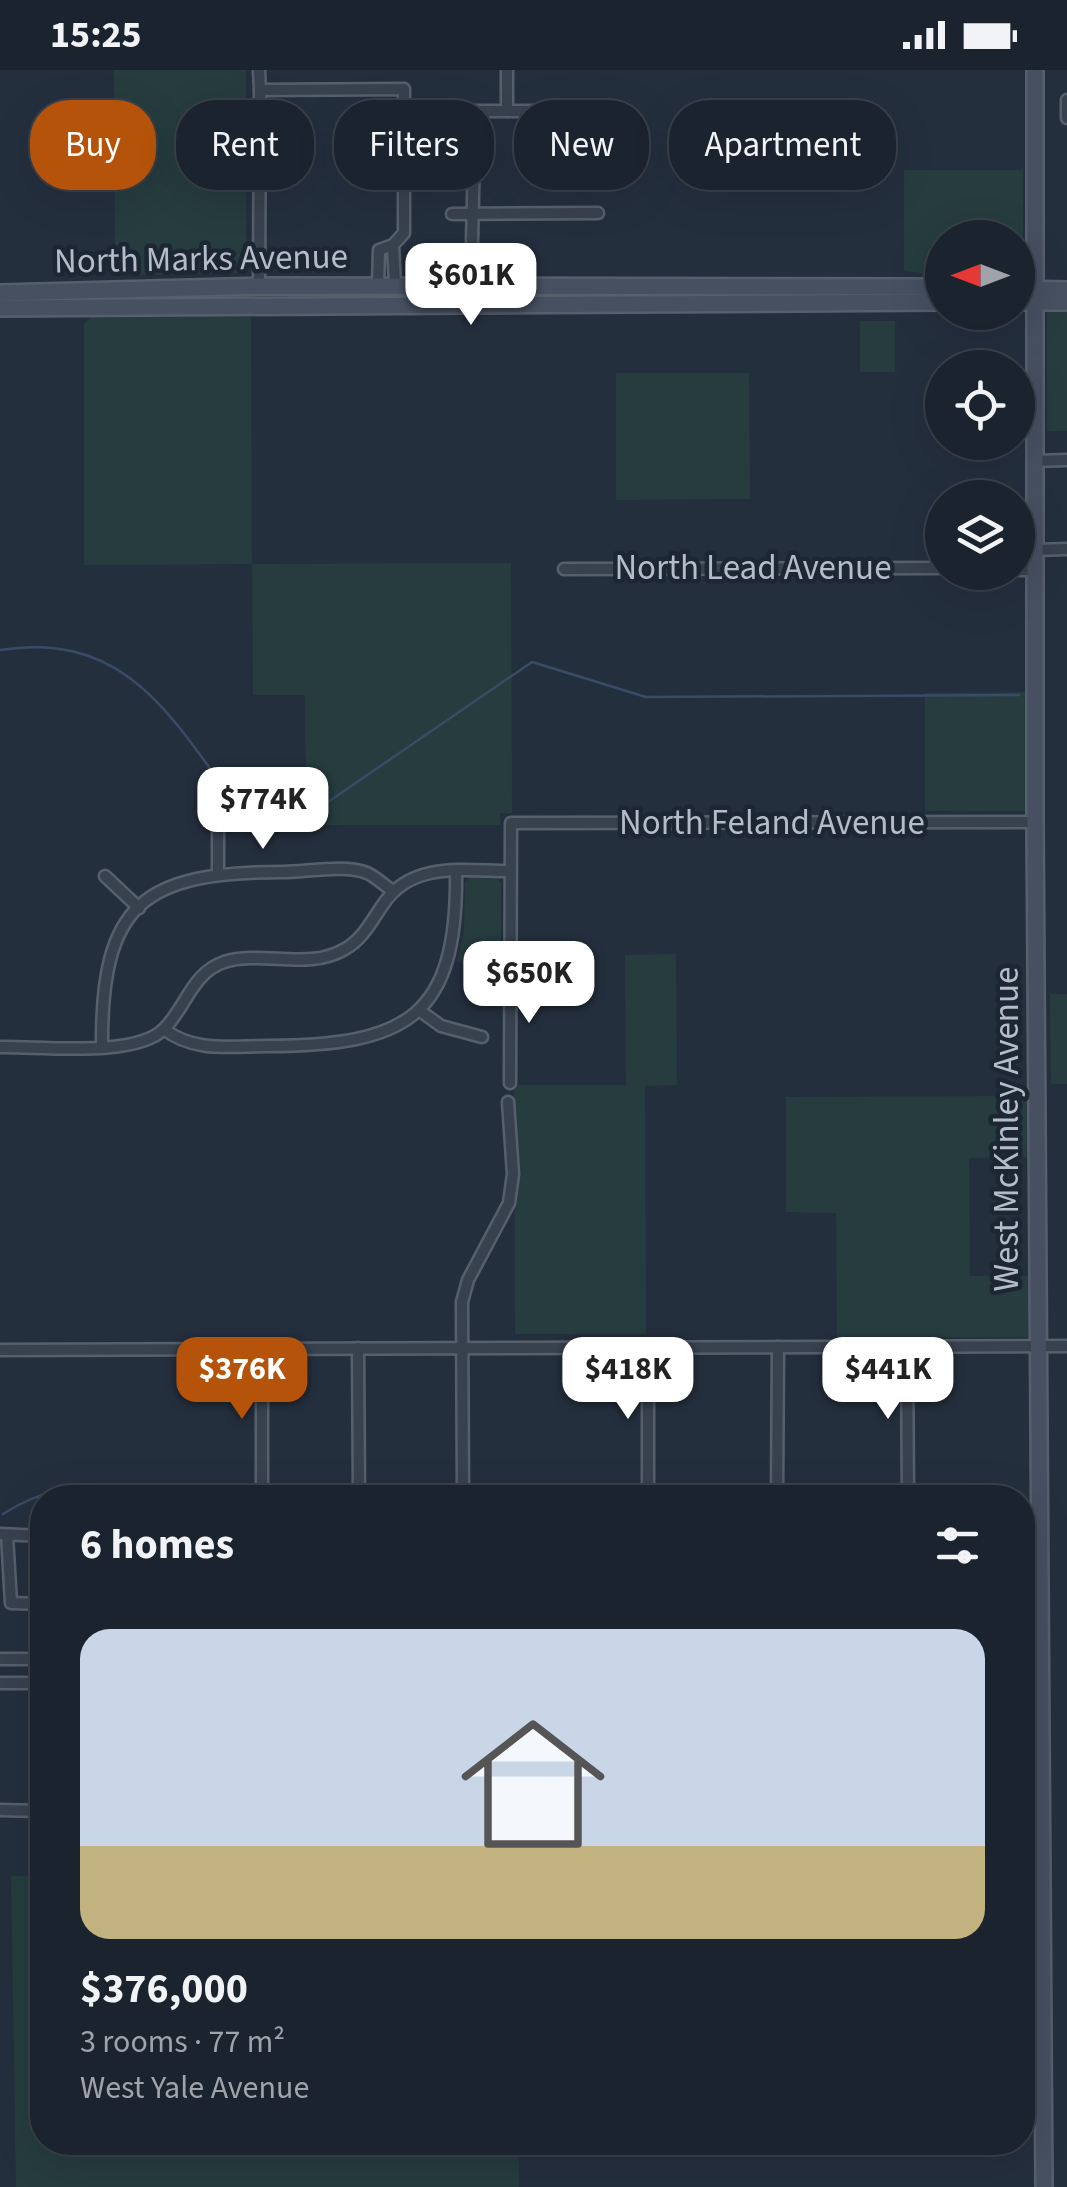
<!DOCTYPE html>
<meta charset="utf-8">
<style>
body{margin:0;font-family:"Source Sans 3",sans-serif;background:#282f3a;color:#f1f3f6;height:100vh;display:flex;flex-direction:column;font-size:38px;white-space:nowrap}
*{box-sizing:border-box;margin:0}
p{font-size:32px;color:#a0a4aa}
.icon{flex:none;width:55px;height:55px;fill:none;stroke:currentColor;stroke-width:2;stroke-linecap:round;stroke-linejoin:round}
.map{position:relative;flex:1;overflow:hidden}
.sheet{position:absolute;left:30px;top:1415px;width:1005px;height:670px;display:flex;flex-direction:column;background:#1b232e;border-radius:40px;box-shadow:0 10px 40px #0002,0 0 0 2px #39404a}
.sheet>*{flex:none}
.top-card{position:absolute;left:30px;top:30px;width:1008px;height:90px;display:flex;gap:20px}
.needle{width:65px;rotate:270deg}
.controls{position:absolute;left:925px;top:150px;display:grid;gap:20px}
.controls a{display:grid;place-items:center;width:110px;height:110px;border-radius:50%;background:#1b232e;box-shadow:0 10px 40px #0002,0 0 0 2px #39404a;font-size:50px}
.price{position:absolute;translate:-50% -85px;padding:0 22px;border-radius:20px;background:#fff;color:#222;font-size:32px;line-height:65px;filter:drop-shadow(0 2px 5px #0008)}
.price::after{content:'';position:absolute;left:50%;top:60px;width:30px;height:22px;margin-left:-15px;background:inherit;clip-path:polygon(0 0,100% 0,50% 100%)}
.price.on{background:#b45309;color:#fff}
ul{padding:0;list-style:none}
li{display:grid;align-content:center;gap:20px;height:530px;padding:0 50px}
li span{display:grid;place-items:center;height:310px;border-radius:30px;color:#555}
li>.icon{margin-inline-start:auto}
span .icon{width:180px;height:180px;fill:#fffc;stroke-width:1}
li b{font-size:42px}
h2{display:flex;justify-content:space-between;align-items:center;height:120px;padding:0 50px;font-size:42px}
.pill{padding:0 35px;border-radius:40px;background:#1b232e;box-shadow:0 10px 40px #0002,0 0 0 2px #39404a;font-size:35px;line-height:90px}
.pill.on{background:#b45309;color:#fff}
.status{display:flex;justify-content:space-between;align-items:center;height:70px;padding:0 50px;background:#1b232e;direction:ltr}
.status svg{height:28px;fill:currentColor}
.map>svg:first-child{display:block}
</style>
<div class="status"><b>15:25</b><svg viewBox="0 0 49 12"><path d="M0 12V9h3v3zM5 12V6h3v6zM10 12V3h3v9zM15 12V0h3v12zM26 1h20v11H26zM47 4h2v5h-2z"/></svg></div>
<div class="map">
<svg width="1067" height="2117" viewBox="0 0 1067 2117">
<rect width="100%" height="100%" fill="#242f3e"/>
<g fill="#263c3f">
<polygon points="114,0 246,0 246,203 115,205"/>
<polygon points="904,100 1023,100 1023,208 1018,209 1018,168 942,168 942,206 904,201"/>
<rect x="1047" y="242" width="20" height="119"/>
<polygon points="251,245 252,494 511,493 512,743 500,743 500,755 306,755 305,625 253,625 252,494 84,495 84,253 91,247"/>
<rect x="860" y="251" width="35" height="51"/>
<polygon points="616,303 749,303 750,429 616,430"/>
<polygon points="1025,622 1025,741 925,741 925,623"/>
<polygon points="470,807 495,807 501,813 501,899 457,892 464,861 465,813"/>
<polygon points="676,884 677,1015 645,1016 646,1264 515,1264 514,1015 626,1015 625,885"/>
<polygon points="1050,924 1067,924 1067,1014 1051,1014"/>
<polygon points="1027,1026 1027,1087 969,1088 970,1206 1028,1206 1028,1267 837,1268 836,1143 786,1142 786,1027"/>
<polygon points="1023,1797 1031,1797 1032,2058 1022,2058"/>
<polygon points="42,1805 42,2072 519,2073 519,2117 16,2117 11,1806"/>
</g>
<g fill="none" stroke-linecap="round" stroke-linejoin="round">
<g stroke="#394c67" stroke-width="2.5">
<path d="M0 580C131 560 174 653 242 742L254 748 309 745 532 592 646 627 1019 625"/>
<path d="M3 1444C46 1417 81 1412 130 1428"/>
<polyline points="1022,1799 1027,1798"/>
</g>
<g stroke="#565f6c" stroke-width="15">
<g id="minor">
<polyline points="259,0 260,20"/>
<polyline points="1067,30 1067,48"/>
<polyline points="507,41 507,0"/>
<polyline points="452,144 598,143"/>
<polyline points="378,215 379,180 393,175 395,215"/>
<polyline points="471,215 475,41 594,41"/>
<polyline points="259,217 260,20 404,19 404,163 393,175"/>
<polyline points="1034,391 1067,390"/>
<polyline points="1035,480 1067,479"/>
<polyline points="564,499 942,498"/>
<polyline points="1018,500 1035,500"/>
<polyline points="218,802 218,760"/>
<polyline points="105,806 139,838"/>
<polyline points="419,940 441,956 482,967"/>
<path d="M164 959C194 983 232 976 268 976 406 975 458 949 456 801"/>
<path d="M102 976C101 833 144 802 283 802 306 802 346 794 367 803 376 807 385 816 393 821"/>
<path d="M0 977C40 976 135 988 164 959 186 937 192 903 224 892 263 880 308 901 345 879 363 869 372 850 384 833 413 791 464 801 510 801"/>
<polyline points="510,1013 511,753 1035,752"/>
<polyline points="907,1276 908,1428"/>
<polyline points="648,1277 648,1428"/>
<polyline points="358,1278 359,1428"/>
<polyline points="0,1280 1067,1276"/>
<polyline points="262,1428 262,1277"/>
<polyline points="463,1428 462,1232 468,1210 509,1133 513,1104 508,1032"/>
<polyline points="777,1428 778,1277"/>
<polyline points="0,1464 42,1466"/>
<polyline points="7,1465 11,1533 42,1534"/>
<polyline points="1022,1539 1040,1539"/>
<polyline points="0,1589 42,1589"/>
<polyline points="0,1613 42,1613"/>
<polyline points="0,1740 42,1741"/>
</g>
</g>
<g stroke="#565f6c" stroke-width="20">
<g id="secondary">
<polyline points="1035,0 1035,752 1044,2117"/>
<polyline points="1018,219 1067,220"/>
<polyline points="0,223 266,216 942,217"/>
<polyline points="1018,232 1067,232"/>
<polyline points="0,238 942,232"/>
</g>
</g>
<use href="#minor" stroke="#38414e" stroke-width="10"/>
<use href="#secondary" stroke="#465061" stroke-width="15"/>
</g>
<g text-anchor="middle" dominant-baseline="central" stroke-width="9" stroke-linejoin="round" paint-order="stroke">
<g font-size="35" fill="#b4bcc9" stroke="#1d2633">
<text transform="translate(201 189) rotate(-1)">North Marks Avenue</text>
<text x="753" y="498">North Lead Avenue</text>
<text x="772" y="753">North Feland Avenue</text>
<text transform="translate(1007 1059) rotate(-90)">West McKinley Avenue</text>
</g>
</g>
</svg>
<div class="controls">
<a><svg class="needle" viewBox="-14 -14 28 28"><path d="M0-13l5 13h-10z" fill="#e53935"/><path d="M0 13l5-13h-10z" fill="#a0a4aa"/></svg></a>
<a><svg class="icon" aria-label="locate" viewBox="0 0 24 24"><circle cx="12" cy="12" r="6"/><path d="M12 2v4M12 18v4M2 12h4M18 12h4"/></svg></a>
<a><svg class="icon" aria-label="layers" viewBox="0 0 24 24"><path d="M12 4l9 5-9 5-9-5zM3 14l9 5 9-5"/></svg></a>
</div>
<b class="price" style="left:471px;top:258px">$601K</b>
<b class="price" style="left:263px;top:782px">$774K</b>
<b class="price" style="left:529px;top:956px">$650K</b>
<b class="price on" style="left:242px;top:1352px">$376K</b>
<b class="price" style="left:628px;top:1352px">$418K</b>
<b class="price" style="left:888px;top:1352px">$441K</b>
<div class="top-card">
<a class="pill on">Buy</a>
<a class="pill">Rent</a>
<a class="pill">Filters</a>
<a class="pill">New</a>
<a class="pill">Apartment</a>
</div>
<section class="sheet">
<h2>6 homes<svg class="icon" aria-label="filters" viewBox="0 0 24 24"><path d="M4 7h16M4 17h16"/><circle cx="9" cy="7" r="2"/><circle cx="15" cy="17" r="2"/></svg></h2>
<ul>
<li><span style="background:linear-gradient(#c9d6e8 70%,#c2b280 0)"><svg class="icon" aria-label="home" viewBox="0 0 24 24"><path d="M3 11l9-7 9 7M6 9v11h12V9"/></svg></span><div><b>$376,000</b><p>3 rooms · 77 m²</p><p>West Yale Avenue</p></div></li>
</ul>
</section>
</div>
